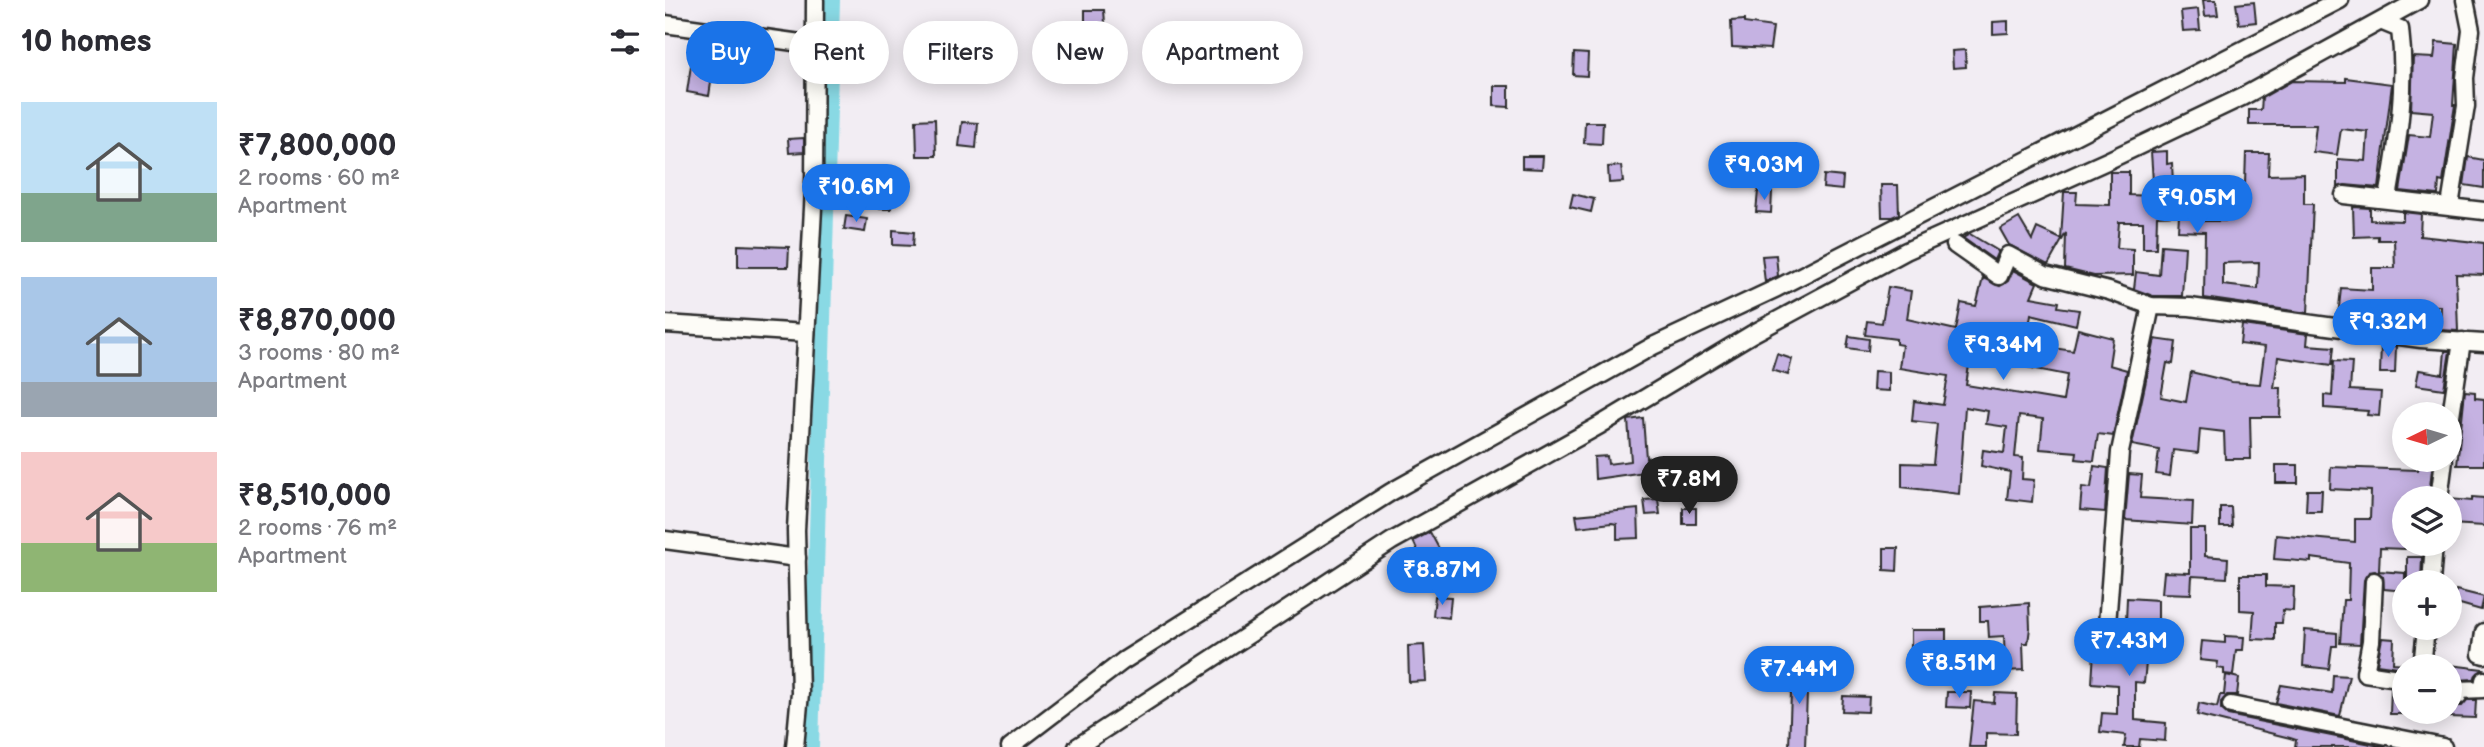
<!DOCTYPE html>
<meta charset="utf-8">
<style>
body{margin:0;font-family:"Balsamiq Sans",sans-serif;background:#f7f7f7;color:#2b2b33;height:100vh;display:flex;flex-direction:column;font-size:26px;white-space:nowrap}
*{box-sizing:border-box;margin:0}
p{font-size:23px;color:#7c7c81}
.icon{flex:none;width:38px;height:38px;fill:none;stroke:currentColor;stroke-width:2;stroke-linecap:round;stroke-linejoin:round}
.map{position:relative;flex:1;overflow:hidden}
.panel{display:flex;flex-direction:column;background:#fff;width:665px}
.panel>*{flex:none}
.hud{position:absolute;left:21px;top:21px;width:665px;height:63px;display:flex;gap:14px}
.needle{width:46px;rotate:265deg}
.fabs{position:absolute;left:1727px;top:402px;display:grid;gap:14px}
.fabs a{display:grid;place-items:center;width:70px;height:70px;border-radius:50%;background:#fff;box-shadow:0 4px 18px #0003;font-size:35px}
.price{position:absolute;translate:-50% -60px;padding:0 16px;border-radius:24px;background:#1a73e8;color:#fff;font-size:23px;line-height:46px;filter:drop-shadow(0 2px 4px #0008)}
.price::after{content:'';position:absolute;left:50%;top:42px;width:21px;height:16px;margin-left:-10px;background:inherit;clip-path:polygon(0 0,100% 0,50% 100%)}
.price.selected{background:#222;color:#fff}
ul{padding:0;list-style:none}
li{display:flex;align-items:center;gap:21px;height:175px;padding:0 21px}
li span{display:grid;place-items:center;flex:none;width:196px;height:140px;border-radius:0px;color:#555}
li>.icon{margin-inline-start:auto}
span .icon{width:84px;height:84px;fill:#fffc;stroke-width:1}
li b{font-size:30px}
h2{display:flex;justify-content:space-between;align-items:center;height:84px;padding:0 21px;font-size:30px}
.pill{padding:0 24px;border-radius:32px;background:#fff;box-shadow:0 4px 18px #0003;font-size:24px;line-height:63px}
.pill.selected{background:#1a73e8;color:#fff}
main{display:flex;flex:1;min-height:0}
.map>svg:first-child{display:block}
</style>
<main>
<section class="panel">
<h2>10 homes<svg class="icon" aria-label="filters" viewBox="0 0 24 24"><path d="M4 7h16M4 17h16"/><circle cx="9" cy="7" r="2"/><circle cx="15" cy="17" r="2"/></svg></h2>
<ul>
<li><span style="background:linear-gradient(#bfe0f5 65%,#7fa58c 0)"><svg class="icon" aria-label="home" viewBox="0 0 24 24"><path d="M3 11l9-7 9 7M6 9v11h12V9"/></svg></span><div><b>₹7,800,000</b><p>2 rooms · 60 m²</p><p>Apartment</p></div></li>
<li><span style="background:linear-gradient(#a9c7e8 75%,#9aa5b1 0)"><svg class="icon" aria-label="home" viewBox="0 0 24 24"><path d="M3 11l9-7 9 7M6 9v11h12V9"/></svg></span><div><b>₹8,870,000</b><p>3 rooms · 80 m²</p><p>Apartment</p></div></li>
<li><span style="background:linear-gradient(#f6c9c9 65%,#8fb573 0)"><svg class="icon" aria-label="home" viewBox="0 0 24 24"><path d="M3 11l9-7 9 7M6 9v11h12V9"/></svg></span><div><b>₹8,510,000</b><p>2 rooms · 76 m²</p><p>Apartment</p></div></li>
</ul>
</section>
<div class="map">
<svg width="1819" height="747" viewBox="0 0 1819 747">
<rect width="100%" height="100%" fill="#f2edf3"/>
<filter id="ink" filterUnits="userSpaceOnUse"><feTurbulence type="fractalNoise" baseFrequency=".0143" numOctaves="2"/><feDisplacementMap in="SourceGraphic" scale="14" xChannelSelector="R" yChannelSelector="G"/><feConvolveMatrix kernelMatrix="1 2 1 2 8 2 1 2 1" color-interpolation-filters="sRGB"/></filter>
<g filter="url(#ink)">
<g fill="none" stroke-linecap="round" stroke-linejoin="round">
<polyline stroke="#89d9e4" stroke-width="16" points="146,747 167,0"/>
</g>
<g fill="#c5b2e2" stroke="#2b2b2b" stroke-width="2" fill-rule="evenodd">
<polygon points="1538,0 1551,0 1553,15 1540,16"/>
<polygon points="1589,2 1591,22 1574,24 1571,4"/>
<polygon points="1533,9 1535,30 1518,31 1516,11"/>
<polygon points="420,10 439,10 440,23 420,23"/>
<polygon points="1079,20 1079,23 1108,27 1105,49 1067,47 1066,21"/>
<polygon points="1343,21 1343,33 1328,34 1328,22"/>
<polygon points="39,40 52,42 44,96 22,92 26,65 35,66"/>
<polygon points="1771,42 1792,44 1788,105 1790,105 1778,182 1774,181 1773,195 1735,191 1744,135 1765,137 1768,112 1746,110 1748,57 1769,58"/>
<polygon points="1300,50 1301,67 1288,68 1287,51"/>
<polygon points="909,53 923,54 922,76 908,75"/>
<polygon points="1681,78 1727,84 1714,188 1680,185 1673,187 1673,159 1701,161 1703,132 1676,129 1672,155 1648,152 1651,125 1584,125 1584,110 1596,110 1597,98 1627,81 1681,82"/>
<polygon points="829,86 844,86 844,107 829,106"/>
<polygon points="270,119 271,156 252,156 251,120"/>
<polygon points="297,122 313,123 311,148 294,146"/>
<polygon points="920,122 938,122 937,144 919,143"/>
<polygon points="139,138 139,152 124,153 123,139"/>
<path d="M1502 151V164L1507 163 1509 203 1528 202 1530 221H1560L1558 184 1580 183 1581 153H1604L1603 175 1639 174V204H1648L1643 313 1539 298 1540 232 1513 231 1514 215 1492 216 1491 248H1478V222H1454L1452 248 1468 249V275L1429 276 1400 269 1401 233 1383 265 1344 245 1335 229 1354 218 1367 240 1372 228 1396 239 1399 192H1412L1411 204 1445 205V172H1464V195L1489 196 1486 152ZM1594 262 1593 289 1558 285V263Z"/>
<polygon points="857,156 878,156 877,169 857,168"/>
<polygon points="1803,157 1819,160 1819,188 1799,185"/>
<polygon points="956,166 958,182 944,183 943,167"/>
<polygon points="1159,175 1178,177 1177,190 1158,188"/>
<polygon points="1216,185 1233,185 1234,214 1227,217 1217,217"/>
<polygon points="225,186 226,209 214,209 213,187"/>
<polygon points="1093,191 1107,192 1106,213 1091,212"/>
<polygon points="908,194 929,199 926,212 905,207"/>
<polygon points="1688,207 1705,208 1705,220 1738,221 1738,212 1756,214 1755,236 1819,243 1819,275 1791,274 1793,331 1775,330 1776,306 1757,306 1757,301 1728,303 1726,324 1673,317 1676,288 1707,290 1707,268 1730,268 1729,240 1713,240 1713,236 1689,237"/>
<polygon points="181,216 202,219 200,232 179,229"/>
<polygon points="228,230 249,232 248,246 228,245"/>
<polygon points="1305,234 1333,251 1329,260 1298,238"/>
<polygon points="73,245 124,247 123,267 73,267"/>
<polygon points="1496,245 1520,247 1517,296 1488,296 1469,289 1471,272 1494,275"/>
<polygon points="1111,255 1113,276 1100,282 1097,256"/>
<polygon points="1348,270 1372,283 1366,297 1394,302 1393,307 1414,310 1411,325 1366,314 1362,340 1326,333 1323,349 1307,346 1301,385 1398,401 1402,375 1351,365 1354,343 1408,351 1413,329 1448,338 1444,365 1462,370 1448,436 1433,434 1429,461 1411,459 1412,452 1375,449 1378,419 1354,416 1350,457 1358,458 1357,479 1369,480 1367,502 1342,499 1345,472 1316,466 1318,450 1339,453 1342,427 1321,424 1323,411 1300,407 1294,494 1237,487 1237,463 1268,464 1272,424 1247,421 1249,401 1278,405 1283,376 1234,368 1237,345 1231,344 1231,339 1200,335 1202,321 1217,323 1223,287 1246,291 1242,319 1291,330 1296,303 1311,306 1318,278 1335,286 1343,281"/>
<polygon points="1577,325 1643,334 1642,345 1669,347 1667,365 1613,357 1609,388 1616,388 1615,417 1585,417 1586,459 1560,459 1559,432 1535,429 1533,453 1508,450 1505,476 1491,474 1494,450 1467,445 1490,339 1511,342 1508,364 1502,363 1496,397 1521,402 1526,372 1567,382 1595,384 1600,347 1575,344"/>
<polygon points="1184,336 1204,339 1203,351 1182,348"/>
<polygon points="1716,344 1731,346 1730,373 1715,373"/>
<polygon points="1780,351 1785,351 1779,389 1751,385 1754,370 1778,374"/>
<polygon points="1112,354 1127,359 1123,375 1107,370"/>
<polygon points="1669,361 1687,362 1685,390 1716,392 1714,416 1702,415 1703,411 1659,408 1659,395 1667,396"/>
<polygon points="1209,371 1224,372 1224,391 1208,390"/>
<polygon points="1800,391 1810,392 1810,398 1819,399 1819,465 1792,465"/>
<polygon points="978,418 981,458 992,456 994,470 930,479 929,457 942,456 943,464 966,461 963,420"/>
<polygon points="1755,460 1768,460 1764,496 1745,495 1745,499 1740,499 1740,549 1715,548 1714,571 1740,573 1740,591 1719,589 1718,576 1710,571 1704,572 1699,580 1695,644 1675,643 1678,600 1683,600 1684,563 1646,558 1646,562 1609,559 1611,535 1690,542 1690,519 1705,519 1706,491 1665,489 1666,467 1753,470"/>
<rect x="1611" y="465" width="22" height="18"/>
<polygon points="1429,466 1443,468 1440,512 1415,510 1417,487 1426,488"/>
<polygon points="1464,474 1477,475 1475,498 1528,501 1527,525 1460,520"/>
<polygon points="1642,490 1657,490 1656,511 1641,511"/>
<polygon points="1807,497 1819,498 1819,526 1785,524 1785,499 1807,501"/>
<polygon points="993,499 995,514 981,515 979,500"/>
<polygon points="1555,507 1566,507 1567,527 1555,527"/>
<rect x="1018" y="508" width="13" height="16"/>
<polygon points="973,509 974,538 952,539 952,524 947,523 913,527 911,515"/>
<polygon points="1525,529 1540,529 1540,556 1563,558 1562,578 1527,576 1526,594 1497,593 1499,572 1525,573"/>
<polygon points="765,532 777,554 759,564 748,541"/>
<polygon points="1219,548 1233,548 1232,571 1219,570"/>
<polygon points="1742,557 1757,557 1756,583 1742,583"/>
<polygon points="1575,575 1601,575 1601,586 1629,587 1628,611 1618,610 1617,623 1610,623 1610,640 1587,639 1589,611 1575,610"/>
<polygon points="1791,590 1819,597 1816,610 1788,602"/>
<polygon points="770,596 786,597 784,618 768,616"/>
<polygon points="1462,598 1493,600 1493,623 1485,623 1479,683 1470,682 1470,720 1501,723 1500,741 1475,739 1474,747 1459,747 1461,735 1435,732 1437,713 1452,714 1452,685 1427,683 1429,651 1468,654 1471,621 1461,621"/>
<polygon points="1364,603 1365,628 1363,643 1358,643 1359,670 1340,671 1339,636 1324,637 1323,621 1315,621 1315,607"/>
<rect x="1246" y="630" width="35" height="18"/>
<polygon points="1640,630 1672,633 1672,646 1667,646 1664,669 1638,666"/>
<polygon points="1560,636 1579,637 1578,650 1571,650 1568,675 1559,674 1559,669 1552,668 1553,662 1535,660 1537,641 1560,643"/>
<polygon points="1717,638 1729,639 1728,663 1740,664 1740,668 1712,664"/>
<polygon points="759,645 761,681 744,682 743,646"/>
<polygon points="1785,665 1818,669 1809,679 1793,680 1785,685"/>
<polygon points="1127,666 1143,666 1140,747 1124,747"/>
<polygon points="1561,675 1574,678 1572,695 1562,695 1556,702 1556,709 1563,715 1721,747 1630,747 1631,740 1625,738 1532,715 1534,703 1552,707 1555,695 1559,695"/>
<polygon points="1668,675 1684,676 1675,716 1611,703 1616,685 1667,693"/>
<polygon points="1726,688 1740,689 1740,714 1725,714"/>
<polygon points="1282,692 1306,692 1305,708 1281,707"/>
<polygon points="1330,693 1352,694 1351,734 1321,733 1321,747 1304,747 1309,701 1329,703"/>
<polygon points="1178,696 1204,697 1203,712 1177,711"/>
<polygon points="1802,700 1811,700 1810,718 1785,717 1785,706 1797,706"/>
</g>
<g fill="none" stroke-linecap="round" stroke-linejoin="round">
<g stroke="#2b2b2b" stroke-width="21">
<g id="minor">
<path d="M1718 22 1735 29C1742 85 1733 143 1723 198"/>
<polyline points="0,24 150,45"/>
<polyline points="1679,195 1819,211"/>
<polyline points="1785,206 1801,106 1800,78 1806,30 1800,0"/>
<polyline points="1290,245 1334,276 1343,255 1380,275 1444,291 1486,306 1525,307 1756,339 1819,343"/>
<polyline points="0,324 141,333"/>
<polyline points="1785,422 1797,341"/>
<polyline points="1774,499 1779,460"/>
<polyline points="0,540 132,558"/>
<polyline points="1709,581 1706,641 1700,673 1740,679"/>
<polyline points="1766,583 1769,544"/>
<polyline points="1819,632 1816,654 1819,655"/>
<polyline points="1441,638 1455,452 1486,306"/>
<polyline points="1757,667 1761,628"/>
<polyline points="1785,696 1793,696 1794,690 1818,689 1819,680"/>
<polyline points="1566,705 1778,747"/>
<polyline points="130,747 135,693 131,530 149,189 150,0"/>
<polyline points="345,747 458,661 726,492 988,346 1112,288 1675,0"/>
<polyline points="412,747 727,541 935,425 1087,334 1241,251 1442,161 1577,97 1754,0"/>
</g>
</g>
<use href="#minor" stroke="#fdfcf7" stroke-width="16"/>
</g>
</g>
</svg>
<div class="fabs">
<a><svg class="needle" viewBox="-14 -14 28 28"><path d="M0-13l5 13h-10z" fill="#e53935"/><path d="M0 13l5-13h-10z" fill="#7c7c81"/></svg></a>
<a><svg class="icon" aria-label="layers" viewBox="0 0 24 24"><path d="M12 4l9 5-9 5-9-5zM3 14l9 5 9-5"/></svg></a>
<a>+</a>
<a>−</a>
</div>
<b class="price" style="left:1099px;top:202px">₹9.03M</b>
<b class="price" style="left:191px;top:224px">₹10.6M</b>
<b class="price" style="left:1532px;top:235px">₹9.05M</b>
<b class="price" style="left:1723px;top:359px">₹9.32M</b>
<b class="price" style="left:1338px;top:382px">₹9.34M</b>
<b class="price selected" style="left:1024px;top:516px">₹7.8M</b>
<b class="price" style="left:777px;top:607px">₹8.87M</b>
<b class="price" style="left:1464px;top:678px">₹7.43M</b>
<b class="price" style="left:1294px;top:700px">₹8.51M</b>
<b class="price" style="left:1134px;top:706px">₹7.44M</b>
<div class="hud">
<a class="pill selected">Buy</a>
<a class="pill">Rent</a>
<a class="pill">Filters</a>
<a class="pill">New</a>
<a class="pill">Apartment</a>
</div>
</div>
</main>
